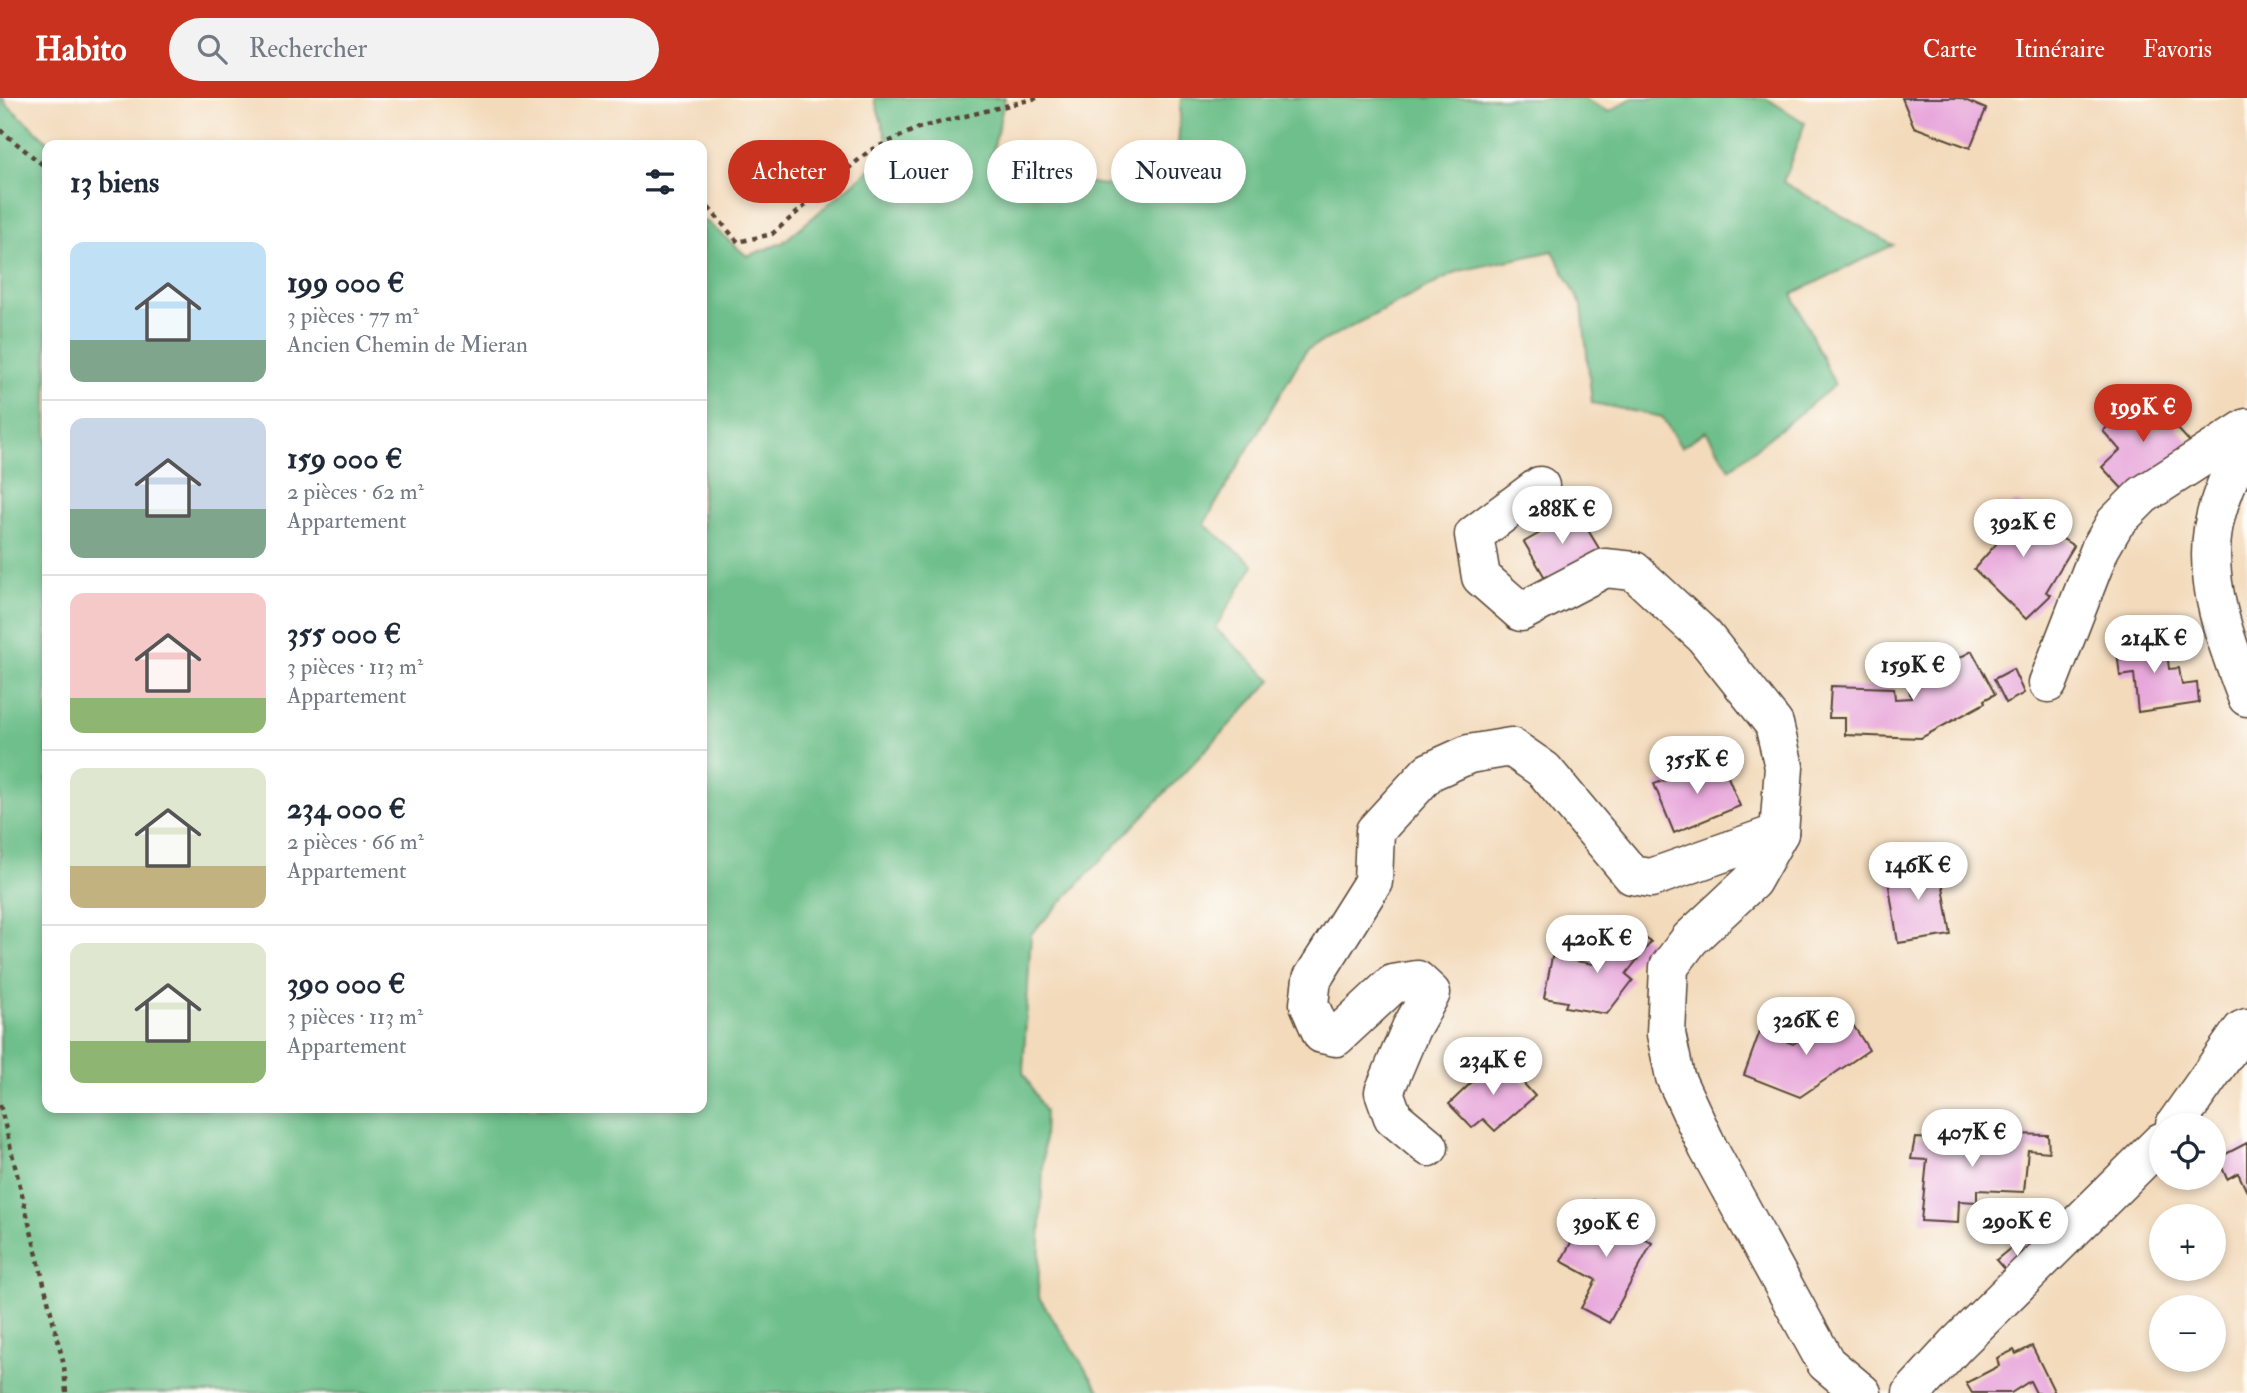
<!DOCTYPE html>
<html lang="fr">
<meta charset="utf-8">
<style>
body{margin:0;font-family:"IM FELL Double Pica",serif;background:#f2f2f3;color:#1f2937;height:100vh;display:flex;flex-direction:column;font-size:26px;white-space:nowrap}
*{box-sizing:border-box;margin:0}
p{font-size:23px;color:#747a83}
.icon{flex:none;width:38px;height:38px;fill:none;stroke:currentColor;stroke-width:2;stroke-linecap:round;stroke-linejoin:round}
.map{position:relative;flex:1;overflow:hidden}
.side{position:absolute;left:42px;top:42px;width:665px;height:973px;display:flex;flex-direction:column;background:#fff;border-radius:14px;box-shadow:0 4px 10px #0003}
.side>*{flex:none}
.hud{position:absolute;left:728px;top:42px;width:665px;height:63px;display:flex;gap:14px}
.buttons{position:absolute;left:2149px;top:1015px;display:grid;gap:14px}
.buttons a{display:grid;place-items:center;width:77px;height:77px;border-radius:50%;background:#fff;box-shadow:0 4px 10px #0003;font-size:35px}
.price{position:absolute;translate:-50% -60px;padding:0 16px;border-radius:24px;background:#fff;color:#222;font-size:23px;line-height:46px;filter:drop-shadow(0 2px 4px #0008)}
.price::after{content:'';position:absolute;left:50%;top:42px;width:21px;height:16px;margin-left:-10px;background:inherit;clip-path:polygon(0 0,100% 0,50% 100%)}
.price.on{background:#c8321e;color:#fff}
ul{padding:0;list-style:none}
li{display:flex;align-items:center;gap:21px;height:175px;padding:0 28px}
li+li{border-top:2px solid #e0e1e3}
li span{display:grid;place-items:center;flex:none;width:196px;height:140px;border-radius:14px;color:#555}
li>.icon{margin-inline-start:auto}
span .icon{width:84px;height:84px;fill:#fffc;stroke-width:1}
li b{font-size:30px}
h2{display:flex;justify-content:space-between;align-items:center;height:84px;padding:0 28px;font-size:30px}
.pill{padding:0 24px;border-radius:32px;background:#fff;box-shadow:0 4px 10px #0003;font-size:24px;line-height:63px}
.pill.on{background:#c8321e;color:#fff}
header{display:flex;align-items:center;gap:42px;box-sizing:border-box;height:98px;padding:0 35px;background:#c8321e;color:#fff}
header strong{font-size:33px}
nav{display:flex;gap:38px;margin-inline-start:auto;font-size:24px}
.search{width:490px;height:63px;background:#f2f2f3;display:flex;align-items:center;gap:18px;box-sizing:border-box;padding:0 24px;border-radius:38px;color:#747a83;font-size:26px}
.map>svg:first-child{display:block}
</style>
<header>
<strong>Habito</strong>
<div class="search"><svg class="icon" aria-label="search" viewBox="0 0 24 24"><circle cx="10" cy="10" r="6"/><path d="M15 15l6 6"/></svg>Rechercher</div>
<nav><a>Carte</a><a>Itinéraire</a><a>Favoris</a></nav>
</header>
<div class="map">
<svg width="2247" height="1295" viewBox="0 0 2247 1295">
<rect width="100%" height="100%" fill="#fdfcf7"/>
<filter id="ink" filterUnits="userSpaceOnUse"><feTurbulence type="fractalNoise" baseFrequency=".0143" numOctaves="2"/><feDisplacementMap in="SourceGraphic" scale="14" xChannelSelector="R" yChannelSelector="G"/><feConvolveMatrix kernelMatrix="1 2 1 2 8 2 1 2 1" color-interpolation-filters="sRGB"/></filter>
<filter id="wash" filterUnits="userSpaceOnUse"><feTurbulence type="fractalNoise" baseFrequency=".00686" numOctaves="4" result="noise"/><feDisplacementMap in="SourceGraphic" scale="28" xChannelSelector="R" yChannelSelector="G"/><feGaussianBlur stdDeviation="1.57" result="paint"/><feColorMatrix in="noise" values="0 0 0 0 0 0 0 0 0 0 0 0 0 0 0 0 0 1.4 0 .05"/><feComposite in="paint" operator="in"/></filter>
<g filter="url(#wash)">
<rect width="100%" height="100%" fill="#f3dabb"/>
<polygon fill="#6ebf8b" stroke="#547454" stroke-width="2" points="0,0 4,0 5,5 52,47 47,47 47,1010 702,1010 702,123 707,124 747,158 782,145 891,54 874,0 1005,0 989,69 1175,98 1181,0 1582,0 1609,14 1632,0 1766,0 1805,25 1783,84 1893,147 1792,196 1835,287 1730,371 1706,333 1681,349 1662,319 1592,305 1582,208 1553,153 1459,173 1306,252 1204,426 1254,467 1215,530 1272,582 1031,836 1023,974 1045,1014 1038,1198 1101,1295 0,1295"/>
<g id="blocks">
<g fill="#e8a7db">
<polygon points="1902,0 1960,0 1986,11 1970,50 1914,29"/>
<polygon points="2146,297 2152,302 2175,304 2164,316 2190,344 2130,399 2102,369 2120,352 2103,333 2120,317 2123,319"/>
<polygon points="2016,404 2050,425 2047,431 2074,448 2046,494 2051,497 2026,521 1974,471 1997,445 1987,434"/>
<polygon points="1577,414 1600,452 1547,483 1524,444"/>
<polygon points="2165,538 2169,571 2179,570 2182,587 2197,585 2199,605 2138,614 2134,576 2120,578 2116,546"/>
<polygon points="1972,553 1995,596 1984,602 1985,605 1921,640 1845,637 1845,620 1829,620 1831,588 1894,590 1895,601 1911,600 1908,586"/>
<polygon points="2013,571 2024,595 2006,605 1994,581"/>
<polygon points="1721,662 1740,708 1674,735 1654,686"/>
<polygon points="1931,763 1935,772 1940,770 1951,837 1898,845 1886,770"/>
<polygon points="1624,825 1651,844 1626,876 1633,882 1607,916 1565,909 1567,904 1544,900 1552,859 1593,866"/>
<polygon points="1844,913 1869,952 1800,999 1744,977 1760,933 1793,946"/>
<polygon points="1499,958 1535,998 1495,1033 1483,1021 1472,1030 1449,1006"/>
<polygon points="1966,1035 2048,1037 2049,1054 2028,1052 2024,1094 1977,1092 1977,1104 1959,1103 1958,1125 1921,1123 1927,1062 1911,1061 1915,1040 1962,1042"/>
<polygon points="2247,1045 2247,1094 2238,1075 2227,1081 2218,1060"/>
<polygon points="1594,1102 1616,1115 1612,1124 1652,1145 1609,1225 1581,1210 1596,1182 1561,1163"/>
<polygon points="2023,1140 2038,1158 2011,1179 1996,1162"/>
<polygon points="2032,1248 2055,1295 2036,1295 2030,1283 2011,1295 1972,1295 1966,1285 1999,1268 1997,1260 2014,1252 2016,1256"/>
</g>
</g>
</g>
<g filter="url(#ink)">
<use href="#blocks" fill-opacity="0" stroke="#574436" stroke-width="2"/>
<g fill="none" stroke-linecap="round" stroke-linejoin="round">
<g stroke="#574436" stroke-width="41">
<g id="minor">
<path d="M2247 340C2234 369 2218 400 2213 431 2204 488 2227 546 2247 599"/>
<polyline points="1540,388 1474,437 1481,479 1521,514 1605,470 1634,473 1704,538 1774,626 1784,669 1779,735 1752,783 1690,841 1669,869 1666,936 1675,979 1708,1050 1826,1265 1862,1295"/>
<polyline points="2048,585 2100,451 2115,425 2143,397 2247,330"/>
<polyline points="2175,1027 2242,932 2247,930"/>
<polyline points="1429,1049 1393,1019 1384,994 1411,930 1431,895 1417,882 1393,886 1336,939 1322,936 1309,906 1312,881 1373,784 1375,733 1429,674 1469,656 1511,649 1544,672 1632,777 1651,780 1779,735"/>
<polyline points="1912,1295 1956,1247 2161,1044"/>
</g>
</g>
<g stroke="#574436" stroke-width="4.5" stroke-dasharray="5 5" stroke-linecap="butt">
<polyline points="0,32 43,67 47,68"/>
<polyline points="702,102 738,144 772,136 869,53 918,30 1037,0"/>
<polyline points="0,1007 64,1267 66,1295"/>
</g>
<use href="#minor" stroke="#fff" stroke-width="38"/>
</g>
</g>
</svg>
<div class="buttons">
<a><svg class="icon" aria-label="locate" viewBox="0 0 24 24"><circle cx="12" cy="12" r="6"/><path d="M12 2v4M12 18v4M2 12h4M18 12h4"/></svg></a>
<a>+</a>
<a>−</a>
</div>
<b class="price on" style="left:2143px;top:346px">199K €</b>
<b class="price" style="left:1562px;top:448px">288K €</b>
<b class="price" style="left:2023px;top:461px">392K €</b>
<b class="price" style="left:2154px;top:577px">214K €</b>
<b class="price" style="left:1913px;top:604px">159K €</b>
<b class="price" style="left:1697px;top:698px">355K €</b>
<b class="price" style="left:1918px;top:804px">146K €</b>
<b class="price" style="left:1597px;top:877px">420K €</b>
<b class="price" style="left:1806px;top:959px">326K €</b>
<b class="price" style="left:1493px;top:999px">234K €</b>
<b class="price" style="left:1972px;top:1071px">407K €</b>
<b class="price" style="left:2017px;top:1160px">290K €</b>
<b class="price" style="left:1606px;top:1161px">390K €</b>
<div class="hud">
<a class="pill on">Acheter</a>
<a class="pill">Louer</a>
<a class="pill">Filtres</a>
<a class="pill">Nouveau</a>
</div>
<section class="side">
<h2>13 biens<svg class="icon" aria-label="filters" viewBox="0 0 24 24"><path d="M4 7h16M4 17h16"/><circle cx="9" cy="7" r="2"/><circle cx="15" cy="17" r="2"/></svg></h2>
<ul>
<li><span style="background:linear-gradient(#bfe0f5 70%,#7fa58c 0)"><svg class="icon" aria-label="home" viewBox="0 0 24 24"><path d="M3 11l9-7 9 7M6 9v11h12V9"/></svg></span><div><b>199 000 €</b><p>3 pièces · 77 m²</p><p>Ancien Chemin de Mieran</p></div></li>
<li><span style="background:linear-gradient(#c9d6e8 65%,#7fa58c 0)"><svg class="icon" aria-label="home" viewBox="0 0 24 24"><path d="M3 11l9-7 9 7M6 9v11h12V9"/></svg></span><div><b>159 000 €</b><p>2 pièces · 62 m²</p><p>Appartement</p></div></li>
<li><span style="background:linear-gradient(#f6c9c9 75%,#8fb573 0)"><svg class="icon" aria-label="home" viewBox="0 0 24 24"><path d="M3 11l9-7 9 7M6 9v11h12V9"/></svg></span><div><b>355 000 €</b><p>3 pièces · 113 m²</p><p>Appartement</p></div></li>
<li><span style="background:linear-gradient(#dfe7d0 70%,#c2b280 0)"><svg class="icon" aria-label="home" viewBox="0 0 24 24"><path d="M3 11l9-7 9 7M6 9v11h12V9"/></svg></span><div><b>234 000 €</b><p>2 pièces · 66 m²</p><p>Appartement</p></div></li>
<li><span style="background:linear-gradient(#dfe7d0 70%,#8fb573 0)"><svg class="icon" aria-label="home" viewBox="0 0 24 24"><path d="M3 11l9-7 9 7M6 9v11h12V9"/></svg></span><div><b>390 000 €</b><p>3 pièces · 113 m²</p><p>Appartement</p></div></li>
</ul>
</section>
</div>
